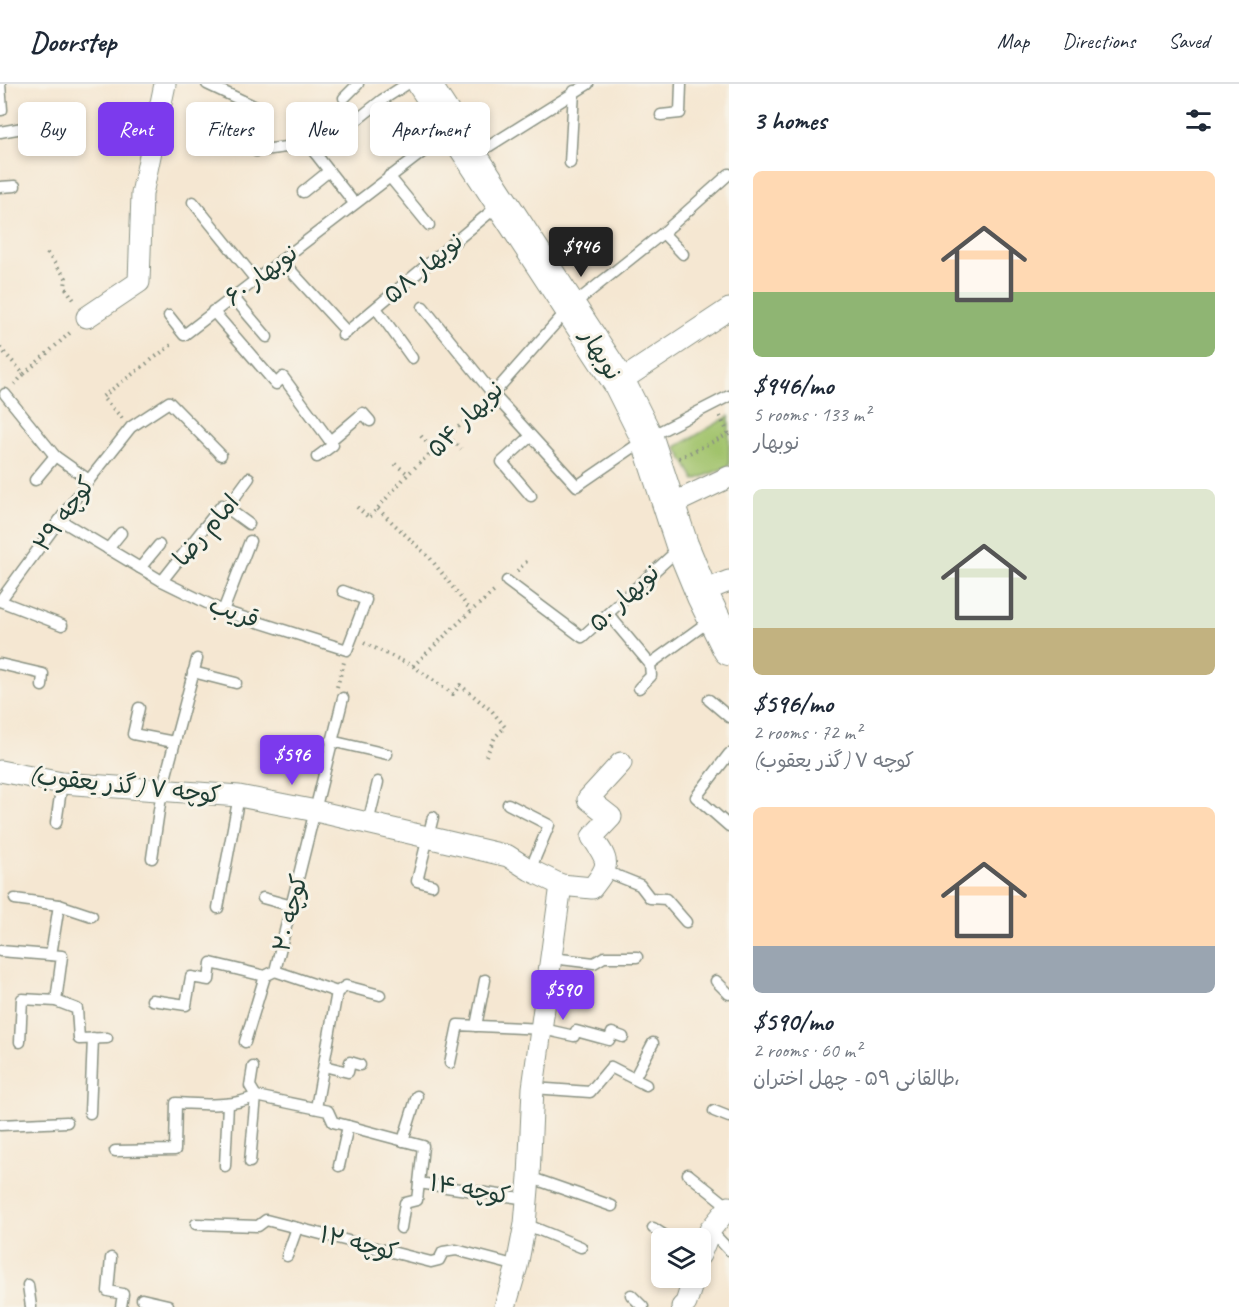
<!DOCTYPE html>
<meta charset="utf-8">
<style>
body{margin:0;font-family:Caveat,"Playpen Sans Arabic",sans-serif;background:#f2f2f3;color:#1f2937;height:100vh;display:flex;flex-direction:column;font-size:22px;white-space:nowrap}
*{box-sizing:border-box;margin:0}
p{font-size:20px;color:#747a83}
.icon{flex:none;width:33px;height:33px;fill:none;stroke:currentColor;stroke-width:2;stroke-linecap:round;stroke-linejoin:round}
.map{position:relative;flex:1;overflow:hidden}
.sheet{display:flex;flex-direction:column;background:#fff;width:510px}
.sheet>*{flex:none}
.banner{position:absolute;left:18px;top:18px;width:570px;height:54px;display:flex;gap:12px}
.fabs{position:absolute;left:651px;top:1144px;display:grid;gap:12px}
.fabs a{display:grid;place-items:center;width:60px;height:60px;border-radius:9px;background:#fff;box-shadow:0 3px 9px #0003;font-size:30px}
.price{position:absolute;translate:-50% -51px;padding:0 14px;border-radius:6px;background:#7c3aed;color:#fff;font-size:20px;line-height:39px;filter:drop-shadow(0 2px 3px #0008)}
.price::after{content:'';position:absolute;left:50%;top:36px;width:18px;height:14px;margin-left:-9px;background:inherit;clip-path:polygon(0 0,100% 0,50% 100%)}
.price.current{background:#222;color:#fff}
ul{padding:0;list-style:none}
li{display:grid;align-content:center;gap:12px;height:318px;padding:0 24px}
li span{display:grid;place-items:center;height:186px;border-radius:9px;color:#555}
li>.icon{margin-inline-start:auto}
span .icon{width:108px;height:108px;fill:#fffc;stroke-width:1}
li b{font-size:26px}
h2{display:flex;justify-content:space-between;align-items:center;height:72px;padding:0 24px;font-size:26px}
.chip{padding:0 21px;border-radius:9px;background:#fff;box-shadow:0 3px 9px #0003;font-size:21px;line-height:54px}
.chip.current{background:#7c3aed;color:#fff}
header{display:flex;align-items:center;gap:36px;box-sizing:border-box;height:84px;padding:0 30px;background:#fff;border-bottom:2px solid #e0e1e3}
header strong{font-size:28px}
nav{display:flex;gap:33px;margin-inline-start:auto;font-size:21px}
main{display:flex;flex:1;min-height:0}
.map>svg:first-child{display:block}
</style>
<header>
<strong>Doorstep</strong>
<nav><a>Map</a><a>Directions</a><a>Saved</a></nav>
</header>
<main>
<div class="map">
<svg width="729" height="1223" viewBox="0 0 729 1223">
<rect width="100%" height="100%" fill="#f7f3e8"/>
<filter id="ink" filterUnits="userSpaceOnUse"><feTurbulence type="fractalNoise" baseFrequency=".0167" numOctaves="2"/><feDisplacementMap in="SourceGraphic" scale="12" xChannelSelector="R" yChannelSelector="G"/><feConvolveMatrix kernelMatrix="1 2 1 2 8 2 1 2 1" color-interpolation-filters="sRGB"/></filter>
<filter id="wash" filterUnits="userSpaceOnUse"><feTurbulence type="fractalNoise" baseFrequency=".008" numOctaves="4" result="noise"/><feDisplacementMap in="SourceGraphic" scale="24" xChannelSelector="R" yChannelSelector="G"/><feGaussianBlur stdDeviation="1.35" result="paint"/><feColorMatrix in="noise" values="0 0 0 0 0 0 0 0 0 0 0 0 0 0 0 0 0 1.4 0 .05"/><feComposite in="paint" operator="in"/></filter>
<g filter="url(#wash)">
<rect width="100%" height="100%" fill="#f5e7d2"/>
<polygon fill="#a0c26b" stroke="#608050" stroke-width="1.5" points="729,332 729,382 695,396 676,363"/>
</g>
<g filter="url(#ink)">
<g fill="none" stroke-linecap="round" stroke-linejoin="round">
<g stroke="#8a9283" stroke-width="13">
<g id="lane">
<polyline points="207,0 260,25"/>
<polyline points="344,14 358,0"/>
<polyline points="0,26 2,26 0,0"/>
<polyline points="661,31 680,29 681,0"/>
<polyline points="0,48 45,40"/>
<polyline points="256,67 308,60 354,119"/>
<polyline points="315,69 382,16 407,0"/>
<polyline points="475,71 588,0"/>
<polyline points="570,79 574,7"/>
<polyline points="389,92 429,141"/>
<polyline points="0,103 15,102"/>
<polyline points="303,108 329,87"/>
<polyline points="193,118 256,196"/>
<polyline points="663,149 683,170"/>
<polyline points="281,176 347,248"/>
<polyline points="233,213 267,253"/>
<polyline points="423,223 493,310 577,402 647,354 729,312"/>
<polyline points="376,224 412,274"/>
<polyline points="213,227 276,300 283,293 333,361 317,373"/>
<polyline points="169,232 184,251 450,47"/>
<polyline points="343,251 500,120"/>
<polyline points="5,310 55,372 89,396"/>
<polyline points="493,310 570,223 663,149 729,90"/>
<polyline points="531,352 502,378 531,412"/>
<polyline points="330,357 363,329 370,337"/>
<polyline points="35,396 55,372"/>
<polyline points="227,424 249,440"/>
<polyline points="60,436 162,497 223,527 347,566 366,516 343,507"/>
<polyline points="108,465 121,449"/>
<polyline points="140,484 159,461"/>
<polyline points="162,497 222,421 227,424 249,394"/>
<polyline points="507,497 582,553 680,464"/>
<polyline points="0,517 89,396 131,343 169,318 221,371"/>
<polyline points="0,517 62,541"/>
<polyline points="223,527 250,457"/>
<polyline points="608,530 650,580 651,592 639,604"/>
<polyline points="0,580 43,590 42,602"/>
<polyline points="650,580 712,535"/>
<polyline points="193,588 236,599"/>
<polyline points="709,616 729,633"/>
<polyline points="139,624 133,650 174,658"/>
<polyline points="331,657 387,670"/>
<polyline points="729,670 696,713 729,742"/>
<polyline points="508,720 549,741 530,786"/>
<polyline points="56,739 62,699"/>
<polyline points="368,739 378,698"/>
<polyline points="152,774 162,706 197,575"/>
<polyline points="605,787 640,801 650,814 666,815 686,838"/>
<polyline points="432,801 417,797 433,733"/>
<polyline points="263,814 292,822"/>
<polyline points="15,815 59,821 92,832"/>
<polyline points="218,824 239,712"/>
<polyline points="0,867 62,872 56,917"/>
<polyline points="51,871 59,821"/>
<polyline points="552,874 594,879 604,873 637,873"/>
<polyline points="275,887 337,908 346,902 380,911"/>
<polyline points="716,897 729,910"/>
<polyline points="152,916 186,921 191,893 209,896 211,879 265,892"/>
<polyline points="476,942 485,896"/>
<polyline points="20,958 22,915 56,917 77,925 79,955 107,954"/>
<polyline points="245,958 265,892 275,887 343,614"/>
<polyline points="450,979 458,941 543,945 574,952 576,947 609,956 612,949 623,953"/>
<polyline points="324,982 348,988 350,978 360,981"/>
<polyline points="634,995 653,959"/>
<polyline points="533,1004 590,1008 611,983 646,1001"/>
<polyline points="316,1024 337,908"/>
<polyline points="714,1027 729,1033"/>
<polyline points="90,1029 93,954"/>
<polyline points="0,1041 67,1038"/>
<polyline points="403,1057 417,1012"/>
<path d="M115 1067 175 1066 176 1019C203 1020 231 1024 256 1012L328 1027 333 1038 423 1062 419 1099 527 1115"/>
<polyline points="250,1078 256,1012 250,1002 253,983"/>
<polyline points="225,1082 228,1020"/>
<polyline points="339,1082 348,1042"/>
<polyline points="688,1090 729,1123"/>
<polyline points="529,1093 612,1122"/>
<polyline points="196,1140 258,1142 266,1136 431,1178 439,1176 443,1168 456,1166 517,1182"/>
<polyline points="525,1140 581,1163"/>
<polyline points="401,1144 405,1119 417,1116 419,1099"/>
<polyline points="653,1144 670,1155"/>
<polyline points="710,1146 729,1166"/>
<polyline points="287,1172 297,1144"/>
<polyline points="111,1174 108,1207 123,1210 121,1223"/>
<polyline points="28,1201 31,1223"/>
<polyline points="631,1211 643,1223"/>
<polyline points="142,1215 168,1221"/>
</g>
</g>
<g stroke="#8a9283" stroke-width="23">
<g id="street">
<polyline points="87,233 139,198 142,110 165,0"/>
<polyline points="619,298 729,225"/>
<polyline points="668,422 729,393"/>
<polyline points="701,508 729,497"/>
<polyline points="0,687 62,699 239,712 316,727 508,772 530,786 561,801"/>
<polyline points="700,1171 710,1146 729,1123"/>
<path d="M505 1223 517 1182 525 1140 529 1093 533 1004 561 801 592 804C611 780 609 778 592 753L611 733 588 715 621 679"/>
<polyline points="682,1223 686,1219 694,1194"/>
</g>
</g>
<g stroke="#8a9283" stroke-width="34">
<polyline id="secondary" points="424,0 619,298 647,354 682,461 703,512 729,565"/>
</g>
<g stroke="#8a9283" stroke-width="4" stroke-dasharray="1.5 4.5" stroke-linecap="butt">
<polyline points="47,169 66,194 65,203 76,219"/>
<polyline points="0,264 24,290 14,301"/>
<polyline points="24,290 73,246"/>
<polyline points="720,332 729,351"/>
<polyline points="122,334 102,313 174,259"/>
<polyline points="421,352 434,367"/>
<polyline points="448,352 461,365"/>
<polyline points="679,374 729,350"/>
<polyline points="395,380 408,390"/>
<polyline points="357,423 369,434 408,390 484,319"/>
<polyline points="378,425 430,474 471,527"/>
<polyline points="517,487 527,477"/>
<polyline points="364,559 413,582 453,610 460,601 492,627 505,643 495,653 486,672"/>
<polyline points="413,582 471,527 496,506"/>
<polyline points="337,603 344,578"/>
</g>
<use href="#lane" stroke="#fff" stroke-width="10"/>
<use href="#street" stroke="#fff" stroke-width="21"/>
<use href="#secondary" stroke="#fff" stroke-width="32"/>
</g>
</g>
<g text-anchor="middle" dominant-baseline="central" stroke-width="6" stroke-linejoin="round" paint-order="stroke">
<g font-size="24" fill="#1f3d34" stroke="#f7f3e8">
<text transform="translate(423 184) rotate(-40)">نوبهار ۵۸</text>
<text transform="translate(261 191) rotate(-37)">نوبهار ۶۰</text>
<text transform="translate(601 270) rotate(58)">نوبهار</text>
<text transform="translate(465 335) rotate(-45)">نوبهار ۵۴</text>
<text transform="translate(64 430) rotate(-54)">کوچه ۲۹</text>
<text transform="translate(206 446) rotate(-49)">امام رضا</text>
<text transform="translate(624 514) rotate(-43)">نوبهار ۵۰</text>
<text transform="translate(234 528) rotate(20)">قریب</text>
<text transform="translate(125 701) rotate(6)">کوچه ۷ (گذر یعقوب)</text>
<text transform="translate(290 829) rotate(-76)">کوچه ۲۰</text>
<text transform="translate(470 1105) rotate(10)">کوچه ۱۴</text>
<text transform="translate(359 1159) rotate(14)">کوچه ۱۲</text>
</g>
</g>
</svg>
<div class="fabs">
<a><svg class="icon" aria-label="layers" viewBox="0 0 24 24"><path d="M12 4l9 5-9 5-9-5zM3 14l9 5 9-5"/></svg></a>
</div>
<b class="price current" style="left:581px;top:194px">$946</b>
<b class="price" style="left:292px;top:702px">$596</b>
<b class="price" style="left:563px;top:937px">$590</b>
<div class="banner">
<a class="chip">Buy</a>
<a class="chip current">Rent</a>
<a class="chip">Filters</a>
<a class="chip">New</a>
<a class="chip">Apartment</a>
</div>
</div>
<section class="sheet">
<h2>3 homes<svg class="icon" aria-label="filters" viewBox="0 0 24 24"><path d="M4 7h16M4 17h16"/><circle cx="9" cy="7" r="2"/><circle cx="15" cy="17" r="2"/></svg></h2>
<ul>
<li><span style="background:linear-gradient(#ffd9b3 65%,#8fb573 0)"><svg class="icon" aria-label="home" viewBox="0 0 24 24"><path d="M3 11l9-7 9 7M6 9v11h12V9"/></svg></span><div><b>$946/mo</b><p>5 rooms · 133 m²</p><p>نوبهار</p></div></li>
<li><span style="background:linear-gradient(#dfe7d0 75%,#c2b280 0)"><svg class="icon" aria-label="home" viewBox="0 0 24 24"><path d="M3 11l9-7 9 7M6 9v11h12V9"/></svg></span><div><b>$596/mo</b><p>2 rooms · 72 m²</p><p>کوچه ۷ (گذر یعقوب)</p></div></li>
<li><span style="background:linear-gradient(#ffd9b3 75%,#9aa5b1 0)"><svg class="icon" aria-label="home" viewBox="0 0 24 24"><path d="M3 11l9-7 9 7M6 9v11h12V9"/></svg></span><div><b>$590/mo</b><p>2 rooms · 60 m²</p><p>طالقانی ۵۹ - چهل اختران،</p></div></li>
</ul>
</section>
</main>
